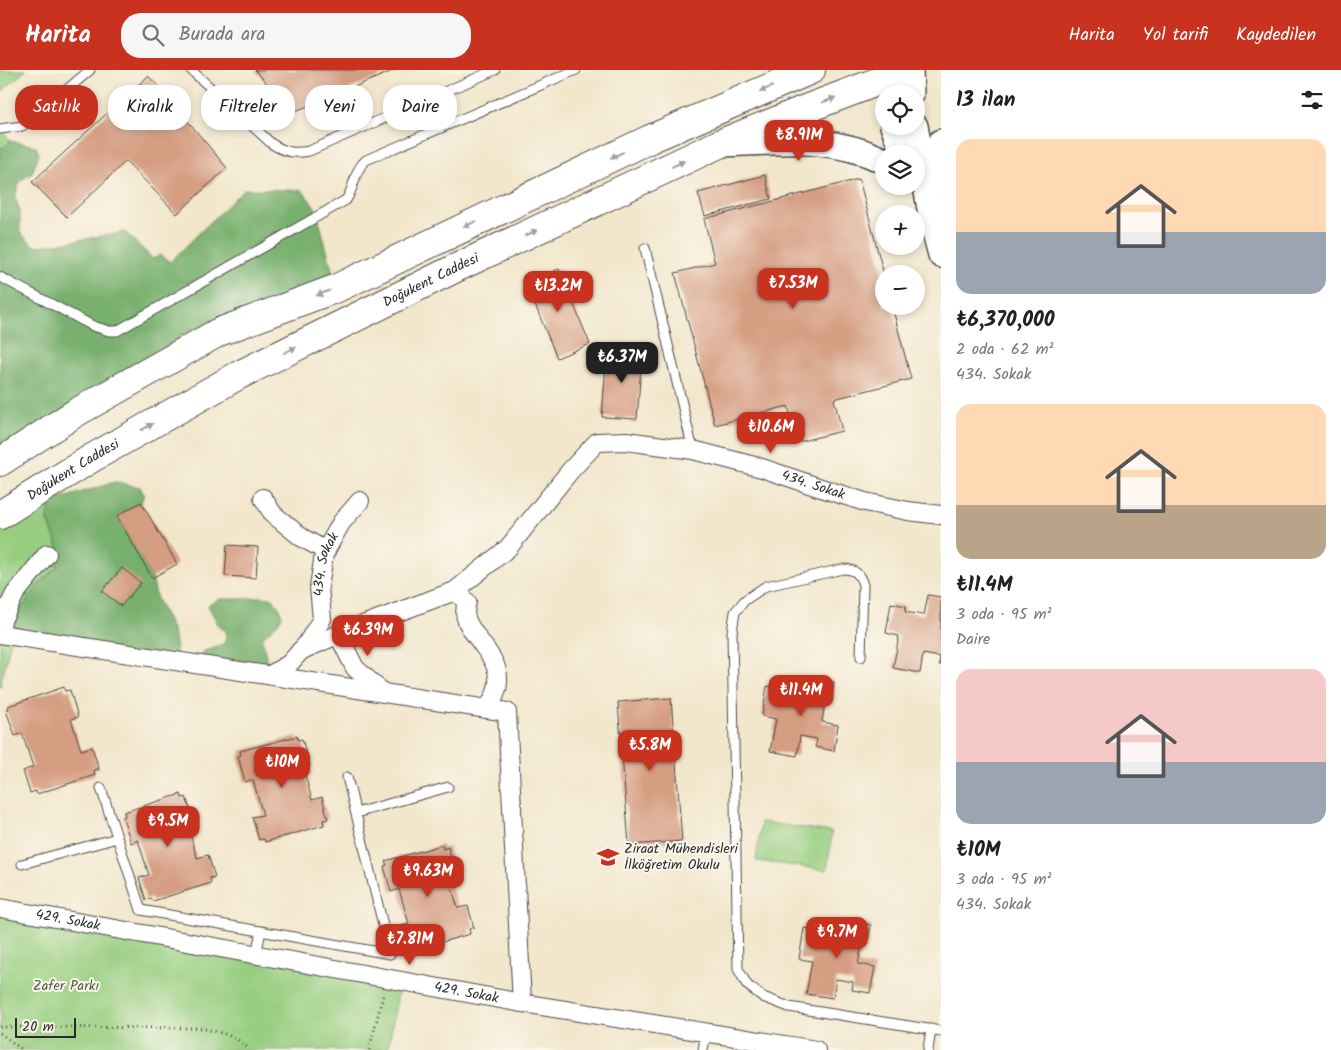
<!DOCTYPE html>
<html lang="tr">
<meta charset="utf-8">
<style>
body{margin:0;font-family:Kalam,sans-serif;background:#f6f6f6;color:#202124;height:100vh;display:flex;flex-direction:column;font-size:19px;white-space:nowrap}
*{box-sizing:border-box;margin:0}
p{font-size:16px;color:#757577}
.icon{flex:none;width:28px;height:28px;fill:none;stroke:currentColor;stroke-width:2;stroke-linecap:round;stroke-linejoin:round}
.map{position:relative;flex:1;overflow:hidden}
.panel{display:flex;flex-direction:column;background:#fff;width:400px}
.panel>*{flex:none}
.top-card{position:absolute;left:15px;top:15px;width:475px;height:45px;display:flex;gap:10px}
.buttons{position:absolute;left:875px;top:15px;display:grid;gap:10px}
.buttons a{display:grid;place-items:center;width:50px;height:50px;border-radius:50%;background:#fff;box-shadow:0 2px 8px #0003;font-size:25px}
.scale{position:absolute;left:15px;bottom:12px;width:61px;box-sizing:border-box;padding-left:5px;border:2px solid #2b2b2b;border-top:0;font-size:14px;line-height:18px;white-space:nowrap;color:#2b2b2b;-webkit-text-stroke:4px #fbf7ec;paint-order:stroke}
.price{position:absolute;translate:-50% -42px;padding:0 11px;border-radius:10px;background:#c8321e;color:#fff;font-size:16px;line-height:32px;filter:drop-shadow(0 1px 2px #0008)}
.price::after{content:'';position:absolute;left:50%;top:30px;width:15px;height:11px;margin-left:-8px;background:inherit;clip-path:polygon(0 0,100% 0,50% 100%)}
.price.active{background:#222;color:#fff}
ul{padding:0;list-style:none}
li{display:grid;align-content:center;gap:10px;height:265px;padding:0 15px}
li span{display:grid;place-items:center;height:155px;border-radius:15px;color:#555}
li>.icon{margin-inline-start:auto}
span .icon{width:90px;height:90px;fill:#fffc;stroke-width:1}
li b{font-size:21px}
h2{display:flex;justify-content:space-between;align-items:center;height:60px;padding:0 15px;font-size:21px}
.chip{padding:0 18px;border-radius:20px;background:#fff;box-shadow:0 2px 8px #0003;font-size:18px;line-height:45px}
.chip.active{background:#c8321e;color:#fff}
header{display:flex;align-items:center;gap:30px;box-sizing:border-box;height:70px;padding:0 25px;background:#c8321e;color:#fff}
header strong{font-size:24px}
nav{display:flex;gap:28px;margin-inline-start:auto;font-size:18px}
.search{width:350px;height:45px;background:#f6f6f6;display:flex;align-items:center;gap:12px;box-sizing:border-box;padding:0 18px;border-radius:20px;color:#757577;font-size:19px}
main{display:flex;flex:1;min-height:0}
.map>svg:first-child{display:block}
</style>
<header>
<strong>Harita</strong>
<div class="search"><svg class="icon" aria-label="search" viewBox="0 0 24 24"><circle cx="10" cy="10" r="6"/><path d="M15 15l6 6"/></svg>Burada ara</div>
<nav><a>Harita</a><a>Yol tarifi</a><a>Kaydedilen</a></nav>
</header>
<main>
<div class="map">
<svg width="941" height="980" viewBox="0 0 941 980">
<rect width="100%" height="100%" fill="#fbf7ec"/>
<filter id="ink" filterUnits="userSpaceOnUse"><feTurbulence type="fractalNoise" baseFrequency=".02" numOctaves="2"/><feDisplacementMap in="SourceGraphic" scale="10" xChannelSelector="R" yChannelSelector="G"/><feConvolveMatrix kernelMatrix="1 2 1 2 8 2 1 2 1" color-interpolation-filters="sRGB"/></filter>
<filter id="wash" filterUnits="userSpaceOnUse"><feTurbulence type="fractalNoise" baseFrequency=".0096" numOctaves="4" result="noise"/><feDisplacementMap in="SourceGraphic" scale="20" xChannelSelector="R" yChannelSelector="G"/><feGaussianBlur stdDeviation="1.12" result="paint"/><feColorMatrix in="noise" values="0 0 0 0 0 0 0 0 0 0 0 0 0 0 0 0 0 1.4 0 .05"/><feComposite in="paint" operator="in"/></filter>
<g filter="url(#wash)">
<rect width="100%" height="100%" fill="#f2e6cb"/>
<g fill="#96cd7f" stroke="#607c55">
<polygon points="0,0 26,0 0,23"/>
<polygon points="0,56 10,71 3,78 0,78"/>
<polygon points="49,414 50,432 48,450 58,477 57,497 39,514 12,565 0,617 0,445"/>
<polygon points="761,752 832,762 827,800 756,791"/>
<polygon points="0,838 400,911 388,980 0,980"/>
</g>
<g fill="#78b06e" stroke="#526e4c">
<polygon points="10,71 36,76 39,84 32,103 20,111 15,127 20,141 20,162 34,176 56,174 125,162 153,189 160,185 170,192 244,119 302,120 316,139 337,218 219,262 0,392 0,78 3,78"/>
<polygon points="115,412 140,417 144,425 141,432 117,446 152,508 157,529 173,561 178,591 12,565 19,542 39,514 57,497 58,477 48,450 50,432"/>
<polygon points="260,527 273,528 280,539 282,546 278,553 262,568 270,605 197,591 204,581 218,577 225,572 226,563 217,553 208,535 220,529 242,529"/>
</g>
<g id="blocks">
<g fill="#d59d82">
<polygon points="255,0 395,0 293,42"/>
<polygon points="148,6 172,29 162,41 172,52 180,42 227,98 177,144 126,91 67,147 32,112"/>
<polygon points="765,105 771,129 705,146 698,123"/>
<polygon points="859,109 884,205 884,236 892,236 911,309 834,329 842,361 798,372 788,336 715,355 675,203 715,193 704,149"/>
<polygon points="559,199 590,274 557,288 526,213"/>
<polygon points="607,279 642,282 637,349 602,347"/>
<polygon points="141,432 177,494 152,508 117,446"/>
<polygon points="227,475 258,477 256,508 225,506"/>
<polygon points="122,498 141,513 121,536 102,521"/>
<polygon points="928,525 941,527 941,595 939,595 940,587 923,584 920,603 893,598 899,566 886,563 891,533 906,536 905,542 924,545"/>
<polygon points="804,607 834,612 831,634 825,633 822,652 838,655 834,681 815,677 817,669 800,666 797,686 770,681 776,649 762,646 767,616 783,619 782,624 801,628"/>
<polygon points="64,617 65,621 70,620 78,647 71,649 81,680 92,677 99,699 94,700 95,705 37,724 36,721 30,723 23,701 33,697 22,663 15,666 6,640 9,639 8,636"/>
<polygon points="671,628 682,771 629,775 618,632"/>
<polygon points="297,666 298,670 302,669 310,696 303,698 312,730 322,727 328,749 323,750 324,755 265,772 264,769 259,770 252,747 263,745 253,710 245,712 238,686 241,685 240,681"/>
<polygon points="181,724 182,728 186,727 195,754 188,757 197,788 208,785 215,807 210,808 211,813 153,831 151,828 146,830 139,808 149,805 138,770 131,773 123,747 125,746 124,742"/>
<polygon points="442,775 443,779 448,777 456,805 448,807 458,838 468,836 474,858 469,859 470,864 411,881 411,878 405,879 398,857 409,854 399,819 391,822 384,796 387,795 385,791"/>
<polygon points="841,850 871,855 867,876 862,875 858,894 875,897 870,923 852,920 853,912 836,909 833,928 806,924 812,891 799,889 804,858 819,861 818,867 837,870"/>
</g>
</g>
</g>
<g filter="url(#ink)">
<use href="#blocks" fill-opacity="0" stroke="#494743" stroke-width="1"/>
<g fill="none" stroke-linecap="round" stroke-linejoin="round">
<g stroke="#494743" stroke-width="11">
<g id="lane">
<path d="M191 0 272 74C285 82 294 84 309 81L495 0"/>
<polyline points="0,59 22,56 31,50 90,0"/>
<polyline points="645,178 693,380"/>
<path d="M0 207 93 256 109 261H117L346 130C355 117 354 100 366 90L576 0"/>
<path d="M861 587 863 515C860 504 855 499 843 499L766 516 745 530 735 542 732 562 738 899 747 915 763 927 789 937 941 961"/>
<polyline points="101,718 141,840 390,884 347,707"/>
<polyline points="356,743 448,717"/>
<polyline points="22,794 117,768"/>
<polyline points="256,885 261,861"/>
<polyline points="703,980 706,962"/>
<polyline points="928,980 931,959"/>
</g>
</g>
<g stroke="#494743" stroke-width="20">
<g id="street">
<polyline points="263,428 273,444 301,467 326,481"/>
<path d="M455 521 467 532C465 538 464 544 467 551 478 576 508 593 495 625 493 630 490 634 487 639"/>
<polyline points="0,558 3,548 15,524 47,484"/>
<polyline points="0,564 507,642 522,933"/>
<polyline points="338,564 355,598 382,622"/>
<path id="s1" d="M300 581 344 562 455 521 508 478 570 401 597 372 626 371 693 380 762 398 818 417 865 432 908 441 941 445"/>
<path id="s2" d="M270 605 289 594 306 575 322 549 319 517 324 484 341 453 360 431"/>
<path id="s3" d="M0 838 522 933 816 980"/>
</g>
</g>
<g stroke="#494743" stroke-width="28">
<g id="secondary">
<polyline points="910,0 911,24"/>
<polyline points="893,56 904,84"/>
<polyline points="915,56 933,155 941,185"/>
<path d="M724 74C779 72 834 65 884 91"/>
<polyline points="932,117 941,72"/>
</g>
</g>
<g stroke="#494743" stroke-width="30">
<g id="primary">
<polyline points="0,392 77,342 219,262 337,218 650,69 811,0"/>
<path id="s4" d="M0 445 92 388 239 305 458 197 719 74 803 40 908 0"/>
</g>
</g>
<g stroke="#494743" stroke-width="3" stroke-dasharray="1 4" stroke-linecap="butt">
<path d="M0 957 201 958C218 962 237 965 249 980"/>
<polyline points="0,963 23,980"/>
<polyline points="369,980 383,926"/>
</g>
<use href="#lane" stroke="#fff" stroke-width="9"/>
<use href="#street" stroke="#fff" stroke-width="18"/>
<use href="#secondary" stroke="#fff" stroke-width="25"/>
<use href="#primary" stroke="#fff" stroke-width="28"/>
</g>
<defs><path id="oneway-solid" d="M-6-.8H1V-3.2L6.5 0L1 3.2V.8H-6Z" transform="scale(1.25)"/></defs>
<g fill="#a0a0a0">
<use href="#oneway-solid" transform="translate(766 19) rotate(157)"/>
<use href="#oneway-solid" transform="translate(829 30) rotate(-21)"/>
<use href="#oneway-solid" transform="translate(617 85) rotate(155)"/>
<use href="#oneway-solid" transform="translate(678 94) rotate(-25)"/>
<use href="#oneway-solid" transform="translate(470 154) rotate(154)"/>
<use href="#oneway-solid" transform="translate(531 163) rotate(-25)"/>
<use href="#oneway-solid" transform="translate(323 223) rotate(159)"/>
<use href="#oneway-solid" transform="translate(290 280) rotate(-26)"/>
<use href="#oneway-solid" transform="translate(147 357) rotate(-29)"/>
</g>
</g>
<defs>
<g id="school-bare" transform="scale(1.725)"><path d="M0-5L7-2L0 1L-7-2ZM-4 1L0 2.5L4 1V4Q0 6-4 4Z" fill="#c8321e" stroke="#fbf7ec" stroke-width="2.5" paint-order="stroke"/></g>
</defs>
<g fill-rule="evenodd">
<use href="#school-bare" x="608" y="787"/>
</g>
<g text-anchor="middle" dominant-baseline="central" stroke-width="4" stroke-linejoin="round" paint-order="stroke">
<g font-size="14" fill="#2b2b2b" stroke="#fbf7ec">
<text stroke="none"><textPath href="#s4" startOffset="491">Doğukent Caddesi</textPath></text>
<text stroke="none"><textPath href="#s4" startOffset="86">Doğukent Caddesi</textPath></text>
<text stroke="none"><textPath href="#s1" startOffset="595">434. Sokak</textPath></text>
<text stroke="none"><textPath href="#s2" startOffset="134">434. Sokak</textPath></text>
<text stroke="none"><textPath href="#s3" startOffset="69">429. Sokak</textPath></text>
<text stroke="none"><textPath href="#s3" startOffset="474">429. Sokak</textPath></text>
</g>
<g font-size="14" fill="#2b2b2b" stroke="#fbf7ec" text-anchor="start">
<text x="624" y="779">Ziraat Mühendisleri<tspan x="624" dy="16">İlköğretim Okulu</tspan></text>
</g>
<g font-size="14" fill="#4b5c44" stroke="#fbf7ec">
<text x="66" y="916">Zafer Parkı</text>
</g>
</g>
</svg>
<div class="buttons">
<a><svg class="icon" aria-label="locate" viewBox="0 0 24 24"><circle cx="12" cy="12" r="6"/><path d="M12 2v4M12 18v4M2 12h4M18 12h4"/></svg></a>
<a><svg class="icon" aria-label="layers" viewBox="0 0 24 24"><path d="M12 4l9 5-9 5-9-5zM3 14l9 5 9-5"/></svg></a>
<a>+</a>
<a>−</a>
</div>
<div class="scale">20 m</div>
<b class="price" style="left:799px;top:92px">₺8.91M</b>
<b class="price" style="left:793px;top:240px">₺7.53M</b>
<b class="price" style="left:558px;top:243px">₺13.2M</b>
<b class="price active" style="left:622px;top:314px">₺6.37M</b>
<b class="price" style="left:771px;top:384px">₺10.6M</b>
<b class="price" style="left:368px;top:587px">₺6.39M</b>
<b class="price" style="left:801px;top:647px">₺11.4M</b>
<b class="price" style="left:650px;top:702px">₺5.8M</b>
<b class="price" style="left:282px;top:719px">₺10M</b>
<b class="price" style="left:168px;top:778px">₺9.5M</b>
<b class="price" style="left:428px;top:828px">₺9.63M</b>
<b class="price" style="left:837px;top:889px">₺9.7M</b>
<b class="price" style="left:410px;top:896px">₺7.81M</b>
<div class="top-card">
<a class="chip active">Satılık</a>
<a class="chip">Kiralık</a>
<a class="chip">Filtreler</a>
<a class="chip">Yeni</a>
<a class="chip">Daire</a>
</div>
</div>
<section class="panel">
<h2>13 ilan<svg class="icon" aria-label="filters" viewBox="0 0 24 24"><path d="M4 7h16M4 17h16"/><circle cx="9" cy="7" r="2"/><circle cx="15" cy="17" r="2"/></svg></h2>
<ul>
<li><span style="background:linear-gradient(#ffd9b3 60%,#9aa5b1 0)"><svg class="icon" aria-label="home" viewBox="0 0 24 24"><path d="M3 11l9-7 9 7M6 9v11h12V9"/></svg></span><div><b>₺6,370,000</b><p>2 oda · 62 m²</p><p>434. Sokak</p></div></li>
<li><span style="background:linear-gradient(#ffd9b3 65%,#b9a48a 0)"><svg class="icon" aria-label="home" viewBox="0 0 24 24"><path d="M3 11l9-7 9 7M6 9v11h12V9"/></svg></span><div><b>₺11.4M</b><p>3 oda · 95 m²</p><p>Daire</p></div></li>
<li><span style="background:linear-gradient(#f6c9c9 60%,#9aa5b1 0)"><svg class="icon" aria-label="home" viewBox="0 0 24 24"><path d="M3 11l9-7 9 7M6 9v11h12V9"/></svg></span><div><b>₺10M</b><p>3 oda · 95 m²</p><p>434. Sokak</p></div></li>
</ul>
</section>
</main>
